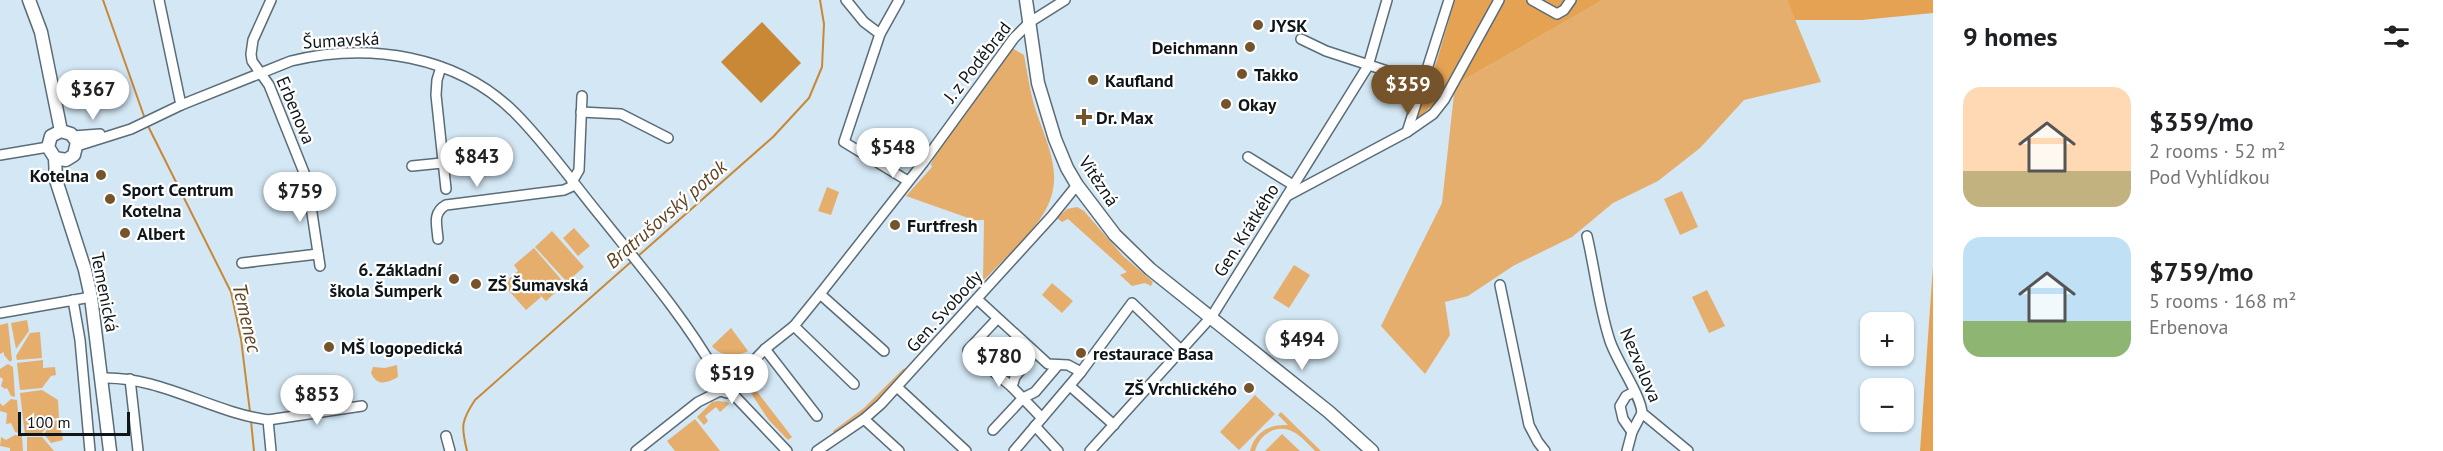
<!DOCTYPE html>
<meta charset="utf-8">
<style>
body{margin:0;font-family:"PT Sans",sans-serif;background:#f6f6f6;color:#202124;height:100vh;display:flex;flex-direction:column;font-size:22px;white-space:nowrap}
*{box-sizing:border-box;margin:0}
p{font-size:20px;color:#757577}
.icon{flex:none;width:33px;height:33px;fill:none;stroke:currentColor;stroke-width:2;stroke-linecap:round;stroke-linejoin:round}
.map{position:relative;flex:1;overflow:hidden}
.sheet{display:flex;flex-direction:column;background:#fff;width:510px}
.sheet>*{flex:none}
.buttons{position:absolute;left:1860px;top:312px;display:grid;gap:12px}
.buttons a{display:grid;place-items:center;width:54px;height:54px;border-radius:12px;background:#fff;box-shadow:0 2px 4px #0004;font-size:30px}
.scale{position:absolute;left:18px;bottom:15px;width:112px;box-sizing:border-box;padding-left:6px;border:3px solid #0f161a;border-top:0;font-size:16px;line-height:21px;white-space:nowrap;color:#0f161a;-webkit-text-stroke:4px #fff;paint-order:stroke}
.price{position:absolute;translate:-50% -51px;padding:0 14px;border-radius:21px;background:#fff;color:#222;font-size:20px;line-height:39px;filter:drop-shadow(0 2px 3px #0008)}
.price::after{content:'';position:absolute;left:50%;top:36px;width:18px;height:14px;margin-left:-9px;background:inherit;clip-path:polygon(0 0,100% 0,50% 100%)}
.price.selected{background:#75532b;color:#fff}
ul{padding:0;list-style:none}
li{display:flex;align-items:center;gap:18px;height:150px;padding:0 30px}
li span{display:grid;place-items:center;flex:none;width:168px;height:120px;border-radius:18px;color:#555}
li>.icon{margin-inline-start:auto}
span .icon{width:72px;height:72px;fill:#fffc;stroke-width:1}
li b{font-size:26px}
h2{display:flex;justify-content:space-between;align-items:center;height:72px;padding:0 30px;font-size:26px}
main{display:flex;flex:1;min-height:0}
.map>svg:first-child{display:block}
</style>
<main>
<div class="map">
<svg width="1933" height="451" viewBox="0 0 1933 451">
<rect width="100%" height="100%" fill="#d3e7f4"/>
<g fill="#e5ae6d">
<polygon points="1603,0 1787,0 1821,82 1744,100 1700,148 1658,181 1613,203 1572,237 1513,266 1468,296 1445,302 1450,335 1425,374 1381,326 1442,203 1455,85"/>
<path d="M1012 48 1024 55C1027 70 1029 86 1033 101 1044 141 1069 175 1042 216 1029 237 1001 262 983 281L984 220H974L906 196 932 167 931 164 942 143Z"/>
<polygon points="827,187 839,192 831,215 818,211"/>
<polygon points="1682,191 1698,227 1680,235 1664,199"/>
<polygon points="1077,207 1084,211 1123,256 1153,282 1151,286 1145,283 1132,286 1120,275 1127,272 1068,219 1062,222 1057,218 1067,209"/>
<polygon points="574,228 590,246 578,256 563,238"/>
<polygon points="552,231 584,267 567,282 535,247"/>
<polygon points="534,248 565,284 546,301 538,293 541,297 526,310 503,284 518,271 514,265"/>
<polygon points="1294,265 1310,275 1289,308 1273,298"/>
<polygon points="1052,283 1073,301 1062,313 1042,295"/>
<polygon points="1707,290 1725,326 1709,333 1692,297"/>
<polygon points="27,320 29,331 16,349 11,323"/>
<polygon points="8,323 12,360 10,362 4,355 4,352 0,354 0,325"/>
<path d="M731 328 748 351C737 357 721 357 712 346Z"/>
<polygon points="40,332 42,358 17,360 16,356 30,333"/>
<polygon points="43,360 43,368 55,367 56,375 51,376 42,388 20,390 17,363"/>
<polygon points="8,364 13,367 15,397 11,396 7,388 5,389 1,386 3,379 0,377 0,369"/>
<path d="M397 365 398 377C386 383 378 387 371 373L373 367 385 368Z"/>
<polygon points="911,367 868,410 834,434 833,431 864,408 903,369"/>
<polygon points="755,389 792,437 788,440 768,419 751,393"/>
<polygon points="42,390 58,400 59,418 52,419 41,434 25,435 20,393"/>
<polygon points="1255,395 1275,414 1239,450 1220,432"/>
<polygon points="11,399 17,400 20,433 15,432 11,423 6,424 7,413 0,411 0,403 3,406"/>
<polygon points="718,401 727,402 729,404 720,412 716,407 705,416 708,421 704,425 697,417 712,402"/>
<path d="M1281 412 1321 451H1315C1309 445 1304 439 1297 434 1280 422 1260 432 1255 451H1250C1255 432 1269 424 1288 425L1278 415Z"/>
<polygon points="695,419 720,451 675,451 667,441"/>
<polygon points="59,420 63,440 51,443 44,434 53,421"/>
<polygon points="1282,434 1300,451 1265,451"/>
<polygon points="15,435 22,436 23,451 10,451 10,448 0,446 1,437 6,440"/>
<polygon points="27,437 42,437 54,451 27,451"/>
</g>
<g fill="#e5a252">
<polygon points="1455,0 1603,0 1455,85 1415,121 1437,60"/>
<polygon points="1787,0 1933,0 1933,13 1862,20 1795,20"/>
<polygon points="1933,266 1933,451 1920,451"/>
</g>
<polygon fill="#c88835" points="762,22 801,63 761,103 721,62"/>
<g fill="none" stroke-linecap="round" stroke-linejoin="round">
<g stroke="#c88835" stroke-width="2">
<polyline points="103,0 145,119"/>
<polyline points="147,124 231,292 241,339 250,412"/>
<polyline points="637,257 773,137 809,98 822,67 824,24 820,0"/>
<polyline points="251,421 254,451"/>
<path d="M467 451C461 426 461 421 475 400L632 261"/>
</g>
<g stroke="#5a6c77" stroke-width="12">
<g id="street">
<polyline points="159,0 181,105"/>
<polyline points="271,0 253,40 251,54 252,61 269,85 307,180 320,266"/>
<polyline points="846,0 864,22 880,34"/>
<polyline points="899,0 880,34 844,142 908,181"/>
<polyline points="1532,0 1557,14 1564,10 1571,0"/>
<polyline points="1301,39 1326,51 1424,83"/>
<polyline points="441,67 437,80 436,95 446,189"/>
<polyline points="581,112 621,114 668,138"/>
<polyline points="1407,132 1449,0"/>
<polyline points="73,136 100,134"/>
<path d="M77 146 131 129 181 105 291 61C368 42 457 55 515 113 547 145 573 183 602 218 641 267 684 317 715 371"/>
<polyline points="0,155 48,147"/>
<polyline points="1248,157 1293,185"/>
<polyline points="412,166 442,163"/>
<polyline points="572,182 579,170 582,96"/>
<polyline points="1287,196 1407,132 1433,114 1444,100 1499,0"/>
<path d="M1587 236C1595 270 1599 308 1610 341 1617 362 1641 395 1642 413L1688 451"/>
<path d="M438 239C437 225 432 213 446 205L564 190 575 185"/>
<polyline points="242,263 318,254"/>
<polyline points="1500,285 1529,425 1538,442 1545,451"/>
<polyline points="820,294 884,351"/>
<polyline points="977,299 1048,364 1068,365 1081,372 1132,303 1182,351"/>
<polyline points="73,300 80,340 90,451"/>
<polyline points="0,313 91,297"/>
<polyline points="997,319 968,350 1012,387"/>
<polyline points="794,326 854,384"/>
<polyline points="765,349 817,416"/>
<polyline points="1034,353 1015,377 1012,387 1042,418"/>
<polyline points="740,375 765,349 794,326 820,294 923,163 1014,38 1030,22 1065,0"/>
<path d="M102 378C160 376 211 412 268 420L271 451"/>
<polyline points="130,379 138,451"/>
<polyline points="1070,386 1114,425"/>
<polyline points="897,387 966,451"/>
<polyline points="731,392 787,451"/>
<polyline points="864,419 899,451"/>
<polyline points="268,420 362,406"/>
<polyline points="1035,426 1058,451"/>
<polyline points="993,430 1023,398 1035,392 1058,365"/>
<polyline points="1632,432 1623,419 1620,406 1626,396 1634,392"/>
<polyline points="446,436 450,451"/>
<polyline points="636,451 698,402 720,391 727,393 735,390 740,379 734,367 723,366 715,371 713,382 720,391"/>
<polyline points="817,451 864,419 881,404 1052,216 1077,185"/>
<polyline points="1014,451 1081,372"/>
<polyline points="1090,451 1212,316 1368,66 1387,0"/>
<polyline points="1627,451 1632,432 1642,413"/>
</g>
</g>
<g stroke="#5a6c77" stroke-width="15">
<g id="secondary">
<polyline points="29,0 41,32 61,131"/>
<polyline points="1026,0 1038,83 1055,139 1067,168 1077,185 1115,235 1150,269 1329,412 1372,451"/>
<polyline points="55,158 66,160 74,155 77,142 71,134 61,131 51,136 48,147 55,158 56,180 85,270 91,297 110,451"/>
</g>
</g>
<use href="#street" stroke="#fff" stroke-width="9"/>
<use href="#secondary" stroke="#fff" stroke-width="12"/>
</g>
<g fill="#75532b" stroke="#fff" stroke-width="2">
<circle cx="1258" cy="25" r="6"/>
<circle cx="1250" cy="47" r="6"/>
<circle cx="1242" cy="74" r="6"/>
<circle cx="1093" cy="80" r="6"/>
<circle cx="1226" cy="104" r="6"/>
<path d="M1081 108h6v6h6v6h-6v6h-6v-6h-6v-6h6z"/>
<circle cx="101" cy="175" r="6"/>
<circle cx="110" cy="199" r="6"/>
<circle cx="895" cy="225" r="6"/>
<circle cx="125" cy="233" r="6"/>
<circle cx="454" cy="279" r="6"/>
<circle cx="476" cy="284" r="6"/>
<circle cx="329" cy="347" r="6"/>
<circle cx="1081" cy="353" r="6"/>
<circle cx="1249" cy="388" r="6"/>
</g>
<g text-anchor="middle" dominant-baseline="central" stroke-width="4.5" stroke-linejoin="round" paint-order="stroke">
<g font-size="18" font-weight="bold" fill="#0f161a" stroke="#fff" text-anchor="start">
<text x="1270" y="25">JYSK</text>
<text x="1238" y="47" text-anchor="end">Deichmann</text>
<text x="1254" y="74">Takko</text>
<text x="1105" y="80">Kaufland</text>
<text x="1238" y="104">Okay</text>
<text x="1096" y="117">Dr. Max</text>
<text x="89" y="175" text-anchor="end">Kotelna</text>
<text x="122" y="189">Sport Centrum<tspan x="122" dy="21">Kotelna</tspan></text>
<text x="907" y="225">Furtfresh</text>
<text x="137" y="233">Albert</text>
<text x="442" y="269" text-anchor="end">6. Základní<tspan x="442" dy="21">škola Šumperk</tspan></text>
<text x="488" y="284">ZŠ Šumavská</text>
<text x="341" y="347">MŠ logopedická</text>
<text x="1093" y="353">restaurace Basa</text>
<text x="1237" y="388" text-anchor="end">ZŠ Vrchlického</text>
</g>
<g font-size="18" fill="#0f161a" stroke="#fff">
<text transform="translate(341 40) rotate(-3)">Šumavská</text>
<text transform="translate(977 62) rotate(-52)">J. z Poděbrad</text>
<text transform="translate(296 110) rotate(67)">Erbenova</text>
<text transform="translate(1099 181) rotate(56)">Vítězná</text>
<text transform="translate(1246 230) rotate(-58)">Gen. Krátkého</text>
<text transform="translate(105 292) rotate(79)">Temenická</text>
<text transform="translate(944 311) rotate(-48)">Gen. Svobody</text>
<text transform="translate(1641 365) rotate(67)">Nezvalova</text>
</g>
<g font-size="20" font-style="italic" fill="#604423" stroke="#fff">
<text transform="translate(666 214) rotate(-41)">Bratrušovský potok</text>
<text transform="translate(247 318) rotate(77)">Temenec</text>
</g>
</g>
</svg>
<div class="buttons">
<a>+</a>
<a>−</a>
</div>
<div class="scale">100 m</div>
<b class="price selected" style="left:1408px;top:116px">$359</b>
<b class="price" style="left:93px;top:121px">$367</b>
<b class="price" style="left:893px;top:179px">$548</b>
<b class="price" style="left:477px;top:188px">$843</b>
<b class="price" style="left:300px;top:223px">$759</b>
<b class="price" style="left:1302px;top:371px">$494</b>
<b class="price" style="left:999px;top:388px">$780</b>
<b class="price" style="left:732px;top:405px">$519</b>
<b class="price" style="left:317px;top:426px">$853</b>
</div>
<section class="sheet">
<h2>9 homes<svg class="icon" aria-label="filters" viewBox="0 0 24 24"><path d="M4 7h16M4 17h16"/><circle cx="9" cy="7" r="2"/><circle cx="15" cy="17" r="2"/></svg></h2>
<ul>
<li><span style="background:linear-gradient(#ffd9b3 70%,#c2b280 0)"><svg class="icon" aria-label="home" viewBox="0 0 24 24"><path d="M3 11l9-7 9 7M6 9v11h12V9"/></svg></span><div><b>$359/mo</b><p>2 rooms · 52 m²</p><p>Pod Vyhlídkou</p></div></li>
<li><span style="background:linear-gradient(#bfe0f5 70%,#8fb573 0)"><svg class="icon" aria-label="home" viewBox="0 0 24 24"><path d="M3 11l9-7 9 7M6 9v11h12V9"/></svg></span><div><b>$759/mo</b><p>5 rooms · 168 m²</p><p>Erbenova</p></div></li>
</ul>
</section>
</main>
